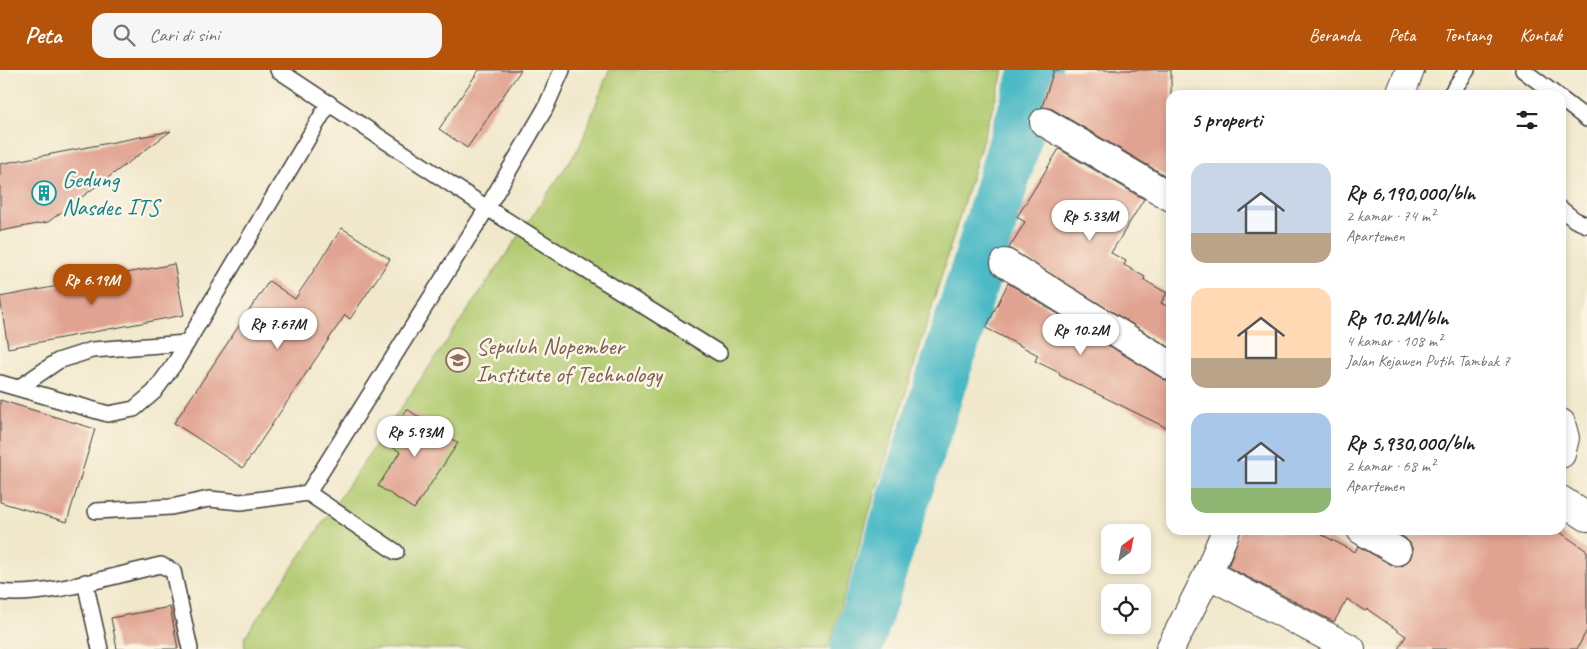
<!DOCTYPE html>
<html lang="id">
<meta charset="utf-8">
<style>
body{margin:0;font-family:Caveat,sans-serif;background:#f6f6f6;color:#222;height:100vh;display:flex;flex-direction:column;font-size:19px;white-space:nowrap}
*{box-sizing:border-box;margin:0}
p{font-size:16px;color:#767676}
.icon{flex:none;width:28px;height:28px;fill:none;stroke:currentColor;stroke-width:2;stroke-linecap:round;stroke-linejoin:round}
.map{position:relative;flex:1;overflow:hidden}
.sheet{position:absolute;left:1166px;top:20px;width:400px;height:445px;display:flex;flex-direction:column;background:#fff;border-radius:15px;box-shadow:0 2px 8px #0003}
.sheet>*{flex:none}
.needle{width:32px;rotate:32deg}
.fabs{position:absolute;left:1101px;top:454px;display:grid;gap:10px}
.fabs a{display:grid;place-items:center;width:50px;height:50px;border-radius:10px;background:#fff;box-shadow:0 2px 8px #0003;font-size:25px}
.price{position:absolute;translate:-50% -42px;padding:0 11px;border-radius:18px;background:#fff;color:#222;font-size:16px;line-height:32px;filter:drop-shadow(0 1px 2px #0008)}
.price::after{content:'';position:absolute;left:50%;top:30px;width:15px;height:11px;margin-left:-8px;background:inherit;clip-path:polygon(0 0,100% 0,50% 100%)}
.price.current{background:#b45309;color:#fff}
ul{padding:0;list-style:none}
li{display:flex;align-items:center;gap:15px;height:125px;padding:0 25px}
li span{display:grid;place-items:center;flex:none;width:140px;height:100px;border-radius:15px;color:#555}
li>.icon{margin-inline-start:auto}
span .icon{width:60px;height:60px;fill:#fffc;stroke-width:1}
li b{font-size:21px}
h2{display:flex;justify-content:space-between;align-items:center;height:60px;padding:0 25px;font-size:21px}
header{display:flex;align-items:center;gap:30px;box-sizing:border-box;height:70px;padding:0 25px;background:#b45309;color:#fff}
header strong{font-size:24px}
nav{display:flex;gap:28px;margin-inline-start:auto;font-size:18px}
.search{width:350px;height:45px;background:#f6f6f6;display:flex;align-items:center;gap:12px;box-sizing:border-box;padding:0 18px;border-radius:15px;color:#767676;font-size:19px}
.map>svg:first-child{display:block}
</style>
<header>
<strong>Peta</strong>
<div class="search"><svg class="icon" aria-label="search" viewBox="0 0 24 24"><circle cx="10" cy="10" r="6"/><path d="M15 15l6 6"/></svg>Cari di sini</div>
<nav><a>Beranda</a><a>Peta</a><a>Tentang</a><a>Kontak</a></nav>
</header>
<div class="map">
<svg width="1587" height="579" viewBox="0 0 1587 579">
<rect width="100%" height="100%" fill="#fcf5e5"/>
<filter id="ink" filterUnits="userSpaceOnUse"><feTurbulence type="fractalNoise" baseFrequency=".02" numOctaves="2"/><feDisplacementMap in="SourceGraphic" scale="10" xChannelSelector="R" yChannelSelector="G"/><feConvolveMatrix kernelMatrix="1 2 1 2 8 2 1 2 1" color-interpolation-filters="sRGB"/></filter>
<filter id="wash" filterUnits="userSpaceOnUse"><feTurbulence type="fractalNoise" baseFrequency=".0096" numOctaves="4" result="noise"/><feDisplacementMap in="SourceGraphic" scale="20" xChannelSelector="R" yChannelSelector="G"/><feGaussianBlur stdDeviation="1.12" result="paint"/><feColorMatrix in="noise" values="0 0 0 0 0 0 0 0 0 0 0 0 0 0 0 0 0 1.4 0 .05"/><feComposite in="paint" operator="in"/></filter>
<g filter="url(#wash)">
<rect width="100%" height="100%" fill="#f1e8cc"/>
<polygon fill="#b1ca70" stroke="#667346" points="609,0 1004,0 828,579 245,579 244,568 580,76"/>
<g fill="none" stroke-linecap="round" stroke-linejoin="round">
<polyline stroke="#4cbac6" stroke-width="52" points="856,579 980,189 1036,0"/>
</g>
<g id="blocks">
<g fill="#e1a391">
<polygon points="479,0 521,0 467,78 439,59"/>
<polygon points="1054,0 1171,0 1171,109 1052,39 1042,37"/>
<polygon points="171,61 48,152 0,161 0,94"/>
<polygon points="1059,79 1144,129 1111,183 1126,191 1124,195 1145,207 1144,210 1167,223 1161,233 1171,238 1171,278 1009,178 1025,152 1017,147"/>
<polygon points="342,158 390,189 350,249 345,245 243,398 174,353 269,211 295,229"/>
<polygon points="174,194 184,245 8,278 0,227"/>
<polygon points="1008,213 1163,309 1171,312 1171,360 1059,305 1060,303 1035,291 1038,285 986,258"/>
<polygon points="0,330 95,359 67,452 0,432"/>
<polygon points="407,339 458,373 414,439 378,416 400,382 385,372"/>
<polygon points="1241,460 1313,460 1355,482 1358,476 1396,497 1404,495 1410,489 1413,481 1410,473 1405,468 1392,460 1557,460 1587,481 1587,560 1577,579 1398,579 1406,566 1367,539 1365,541 1347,529 1334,552 1228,497"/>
<polygon points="170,537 178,579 117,579 111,548"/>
</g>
</g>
</g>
<g filter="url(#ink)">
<use href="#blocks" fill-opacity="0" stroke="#3c3b36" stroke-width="1"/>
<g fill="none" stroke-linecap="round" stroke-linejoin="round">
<g stroke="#3c3b36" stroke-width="18">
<g id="lane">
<polyline points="278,0 487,138 719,283"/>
<polyline points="1523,0 1556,25"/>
<polyline points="1450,25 1467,0"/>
<polyline points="1561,29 1587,49"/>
<polyline points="1561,139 1575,150 1587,155"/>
<polyline points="0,313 108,344 134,339 154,322 175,293 329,33"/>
<polyline points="20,317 58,291 92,280 187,273"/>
<polyline points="308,423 396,482"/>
<polyline points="96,441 171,437 209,429 241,432 308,423 487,138 545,39 562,0"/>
<polyline points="85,512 100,579"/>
<path d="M0 522C44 528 116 505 161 495L173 501 190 579"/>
</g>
</g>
<g stroke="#3c3b36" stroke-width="30">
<g id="street">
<polyline points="1400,25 1410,0"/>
<polyline points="1044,52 1171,127"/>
<polyline points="1005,193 1171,296"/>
<polyline points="1561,353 1565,368 1561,384"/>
<polyline points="1561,430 1587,447"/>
<polyline points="1361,460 1397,481"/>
<polyline points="1208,504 1351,579"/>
<polyline points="1170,579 1208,504 1226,460"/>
</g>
</g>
<use href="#lane" stroke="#fff" stroke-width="15"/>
<use href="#street" stroke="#fff" stroke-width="28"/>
</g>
</g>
<defs>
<g id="building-ring" transform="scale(1.25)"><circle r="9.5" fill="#fcf5e5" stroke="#0f9aa8" stroke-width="1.5"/><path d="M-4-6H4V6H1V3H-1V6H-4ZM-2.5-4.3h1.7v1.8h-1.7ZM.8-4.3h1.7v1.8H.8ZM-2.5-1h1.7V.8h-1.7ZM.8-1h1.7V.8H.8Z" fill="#0f9aa8"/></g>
<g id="university-ring" transform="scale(1.25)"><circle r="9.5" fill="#fcf5e5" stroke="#8d6e63" stroke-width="1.5"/><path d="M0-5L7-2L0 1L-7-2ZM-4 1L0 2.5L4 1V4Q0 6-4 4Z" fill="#8d6e63"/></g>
</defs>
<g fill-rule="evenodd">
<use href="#building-ring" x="44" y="123"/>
<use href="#university-ring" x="458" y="290"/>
</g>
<g text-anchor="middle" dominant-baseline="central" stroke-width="5" stroke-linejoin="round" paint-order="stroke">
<g font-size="24" fill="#0d838f" stroke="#fcf5e5" text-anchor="start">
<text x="62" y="109">Gedung<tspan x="62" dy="28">Nasdec ITS</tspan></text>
</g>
<g font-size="24" fill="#785e54" stroke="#fcf5e5" text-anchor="start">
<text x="476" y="276">Sepuluh Nopember<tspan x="476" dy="28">Institute of Technology</tspan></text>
</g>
</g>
</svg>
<div class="fabs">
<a><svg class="needle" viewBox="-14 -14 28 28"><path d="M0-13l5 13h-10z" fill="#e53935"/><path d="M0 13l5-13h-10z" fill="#767676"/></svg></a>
<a><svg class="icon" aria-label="locate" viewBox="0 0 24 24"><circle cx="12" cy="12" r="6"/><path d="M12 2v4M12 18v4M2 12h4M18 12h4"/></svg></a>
</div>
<b class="price" style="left:1090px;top:172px">Rp 5.33M</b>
<b class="price current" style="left:92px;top:236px">Rp 6.19M</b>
<b class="price" style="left:278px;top:280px">Rp 7.67M</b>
<b class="price" style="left:1081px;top:286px">Rp 10.2M</b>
<b class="price" style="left:415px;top:388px">Rp 5.93M</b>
<section class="sheet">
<h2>5 properti<svg class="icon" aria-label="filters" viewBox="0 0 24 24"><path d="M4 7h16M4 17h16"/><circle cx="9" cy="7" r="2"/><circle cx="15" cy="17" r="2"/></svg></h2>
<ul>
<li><span style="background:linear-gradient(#c9d6e8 70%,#b9a48a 0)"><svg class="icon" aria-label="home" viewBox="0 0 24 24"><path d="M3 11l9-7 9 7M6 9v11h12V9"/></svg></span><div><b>Rp 6,190,000/bln</b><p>2 kamar · 74 m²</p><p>Apartemen</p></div></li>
<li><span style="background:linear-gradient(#ffd9b3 70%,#b9a48a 0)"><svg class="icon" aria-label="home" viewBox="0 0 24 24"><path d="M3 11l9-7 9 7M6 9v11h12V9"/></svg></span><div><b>Rp 10.2M/bln</b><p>4 kamar · 108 m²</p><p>Jalan Kejawen Putih Tambak 7</p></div></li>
<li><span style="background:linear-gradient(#a9c7e8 75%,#8fb573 0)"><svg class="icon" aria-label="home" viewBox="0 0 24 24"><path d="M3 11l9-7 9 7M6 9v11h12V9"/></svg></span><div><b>Rp 5,930,000/bln</b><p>2 kamar · 68 m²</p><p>Apartemen</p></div></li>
</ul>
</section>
</div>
